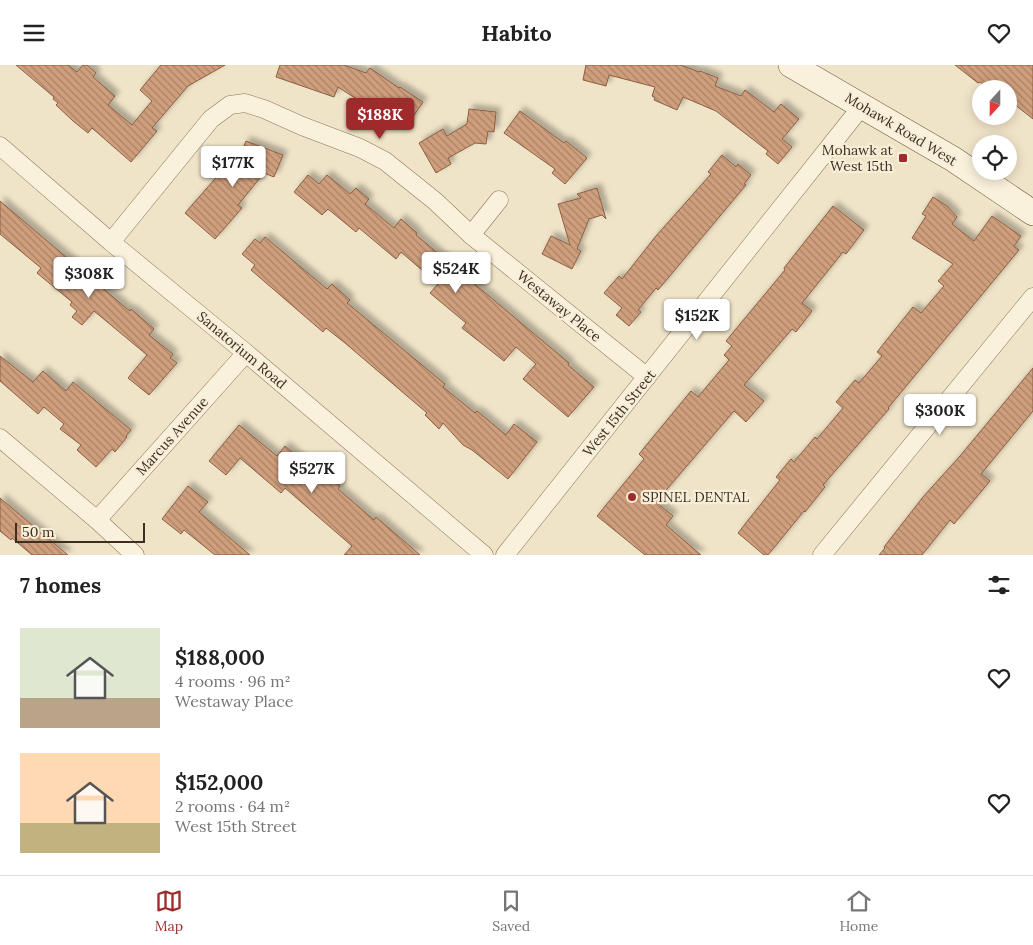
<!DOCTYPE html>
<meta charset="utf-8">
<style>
body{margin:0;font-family:Lora,serif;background:#f2f2f2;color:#222;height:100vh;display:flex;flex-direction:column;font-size:19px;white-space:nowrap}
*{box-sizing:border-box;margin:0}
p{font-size:16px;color:#767676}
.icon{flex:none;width:28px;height:28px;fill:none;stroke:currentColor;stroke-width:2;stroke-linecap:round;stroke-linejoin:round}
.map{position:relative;height:490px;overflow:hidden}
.sheet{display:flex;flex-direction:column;background:#fff;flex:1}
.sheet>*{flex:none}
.needle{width:32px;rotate:201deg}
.tools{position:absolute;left:972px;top:15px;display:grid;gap:10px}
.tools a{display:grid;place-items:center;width:45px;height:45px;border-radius:50%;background:#fff;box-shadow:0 2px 12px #0003;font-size:25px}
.scale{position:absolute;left:15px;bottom:12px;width:130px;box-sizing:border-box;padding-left:5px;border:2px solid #3d2e20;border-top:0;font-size:14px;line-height:18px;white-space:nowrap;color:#3d2e20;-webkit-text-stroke:4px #f7eed8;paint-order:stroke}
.price{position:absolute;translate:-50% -42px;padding:0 11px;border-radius:5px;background:#fff;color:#222;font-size:16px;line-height:32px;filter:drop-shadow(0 1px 2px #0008)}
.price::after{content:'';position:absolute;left:50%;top:30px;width:15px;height:11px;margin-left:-8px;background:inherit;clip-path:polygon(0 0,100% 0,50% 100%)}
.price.current{background:#9e2a2b;color:#fff}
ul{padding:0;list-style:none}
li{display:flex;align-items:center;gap:15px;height:125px;padding:0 20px}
li span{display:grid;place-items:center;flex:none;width:140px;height:100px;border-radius:0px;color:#555}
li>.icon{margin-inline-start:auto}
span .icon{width:60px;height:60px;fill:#fffc;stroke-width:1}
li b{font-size:21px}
h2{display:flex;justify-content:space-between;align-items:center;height:60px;padding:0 20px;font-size:21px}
header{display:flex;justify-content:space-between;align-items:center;height:65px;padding:0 20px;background:#fff;font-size:22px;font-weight:700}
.tabs{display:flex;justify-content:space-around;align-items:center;height:70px;border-top:1px solid #e0e0e0;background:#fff;font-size:14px;color:#767676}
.tabs a{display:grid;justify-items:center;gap:2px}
.tabs .current{color:#9e2a2b}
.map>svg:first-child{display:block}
</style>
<header><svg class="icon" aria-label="menu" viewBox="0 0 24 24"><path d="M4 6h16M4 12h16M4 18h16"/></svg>Habito<svg class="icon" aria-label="heart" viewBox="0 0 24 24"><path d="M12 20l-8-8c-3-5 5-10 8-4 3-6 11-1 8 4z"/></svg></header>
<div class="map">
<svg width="1033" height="490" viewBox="0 0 1033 490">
<defs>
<pattern id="building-back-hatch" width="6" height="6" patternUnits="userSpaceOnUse" patternTransform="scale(1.25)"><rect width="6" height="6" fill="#cf9f7d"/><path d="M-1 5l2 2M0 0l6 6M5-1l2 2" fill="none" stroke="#a98266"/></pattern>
<filter id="shadow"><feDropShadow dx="4.5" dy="-4.5" stdDeviation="2.5" flood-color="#0004"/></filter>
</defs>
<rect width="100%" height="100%" fill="#f0e4c8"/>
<g fill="url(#building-back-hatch)" stroke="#8d5f41" filter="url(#shadow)">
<polygon points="16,0 68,0 77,7 83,0 87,0 96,8 93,12 115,31 108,40 132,60 152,36 140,25 161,0 225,0 188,21 152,63 157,66 131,97 92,63 88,68 73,56 56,40 58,38 53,34 54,32"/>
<polygon points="280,0 344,0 366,8 370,3 399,23 400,22 423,37 404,65 338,22 334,32 276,12"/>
<polygon points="586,0 681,0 699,7 700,6 718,13 715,21 741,31 745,25 774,47 781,39 799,54 782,74 792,82 778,99 766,89 768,86 716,46 683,32 677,45 654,35 655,33 652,31 655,22 609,10 606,21 583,15"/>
<polygon points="955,0 1033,0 1033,54 1009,35 1009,24 989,24 980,17 978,18"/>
<polygon points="469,44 496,47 494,67 488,66 486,79 475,78 448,93 451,99 436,108 419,78 443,64 447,71 467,59"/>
<polygon points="520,46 564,78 566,76 587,93 565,119 552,108 555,104 504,68"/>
<polygon points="246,76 283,90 274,112 264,108 238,140 242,143 215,174 185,148 229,98 235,103"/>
<polygon points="722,90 736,102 738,99 751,110 744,119 746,120 658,225 656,223 638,245 641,247 629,261 616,250 622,243 604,228 619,211 622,214 656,171 711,109 708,107"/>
<polygon points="308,110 319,119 327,110 350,129 356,123 369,134 365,139 394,163 401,154 417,168 416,170 569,298 568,300 594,322 568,352 523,314 536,299 516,282 504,296 462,263 466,258 430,228 438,219 401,187 396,194 359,163 356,167 328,144 322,150 294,127"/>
<polygon points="597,123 606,154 602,150 589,154 577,184 581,186 572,204 542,189 551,171 570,180 558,139 581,133 577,129"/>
<polygon points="933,132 947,141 957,152 952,159 974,176 992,151 1021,171 1014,181 1019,185 888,343 889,344 823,420 825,422 805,447 804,446 768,490 764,490 738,468 780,415 776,412 791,394 794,397 815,372 817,374 843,343 836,337 855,315 859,318 882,291 877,287 913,242 921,248 944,221 938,216 953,199 912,173 926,151 922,149"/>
<polygon points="0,136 126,243 130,246 131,244 154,264 149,270 173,289 170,293 177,298 149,330 128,313 147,290 94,246 82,260 72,252 77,246 70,240 72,237 37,208 41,203 0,169"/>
<polygon points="833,141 864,165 846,189 843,187 802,238 812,246 796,267 792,264 744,320 764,336 746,357 734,346 656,437 673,451 666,460 701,490 645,490 597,451 644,394 639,389 691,326 698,332 729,295 724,290 732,281 726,276 785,205 784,203"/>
<polygon points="265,172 327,224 332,219 350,235 347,238 445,319 443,322 475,348 477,346 506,370 514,359 537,377 508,414 472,385 463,380 443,358 439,364 425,350 427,348 345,278 326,263 323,267 251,205 255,200 242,189 255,174 260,178"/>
<polygon points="0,291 33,317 43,306 66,326 73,317 131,365 126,371 127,372 115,387 112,384 96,402 77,385 81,380 60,364 64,359 44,342 38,349 0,316"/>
<polygon points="1033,303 1033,346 981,409 990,416 954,459 950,455 922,490 879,490 885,483 884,482 923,432 960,391"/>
<polygon points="239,360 277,391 285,381 318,409 321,405 340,421 338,424 374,455 376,452 420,490 344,490 352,481 285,423 281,428 240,393 226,410 209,396"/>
<polygon points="188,421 208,437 199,447 250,490 215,490 184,465 181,469 162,454"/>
<polygon points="0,433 68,490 32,490 12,473 11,475 0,466"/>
</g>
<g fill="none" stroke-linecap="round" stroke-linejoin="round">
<g stroke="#8d765c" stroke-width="19">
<g id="minor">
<polyline points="0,81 111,177 246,288 484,490"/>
<polyline points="471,170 499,135"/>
<polyline points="111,177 211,54 230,40 245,38 264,44 302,61 360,83 385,96 435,136 471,170 647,312"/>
<polyline points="0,373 97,455 135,490"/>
<polyline points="97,455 246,288"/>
<polyline points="505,490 862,41"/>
<polyline points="822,490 1033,232"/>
</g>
</g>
<g stroke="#6f573f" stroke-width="26">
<polyline id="secondary" points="791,0 953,94 1033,148"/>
</g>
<use href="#minor" stroke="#faf1dc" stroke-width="18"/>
<use href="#secondary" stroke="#faf1dc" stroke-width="25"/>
</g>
<g fill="#9e2a2b" stroke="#f7eed8" stroke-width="2">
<rect x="898" y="88" width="10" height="10" rx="2.5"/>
<circle cx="632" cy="432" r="5"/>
</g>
<g text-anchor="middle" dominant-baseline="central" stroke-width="4.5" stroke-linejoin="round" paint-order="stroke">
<g font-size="14" fill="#3d2e20" stroke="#f7eed8">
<text transform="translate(901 64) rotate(31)">Mohawk Road West</text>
<text transform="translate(559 241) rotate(39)">Westaway Place</text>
<text transform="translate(242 285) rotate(40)">Sanatorium Road</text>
<text transform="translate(619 348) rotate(-51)">West 15th Street</text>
<text transform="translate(172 371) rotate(-48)">Marcus Avenue</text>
</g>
<g font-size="14" fill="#3d2e20" stroke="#f7eed8" text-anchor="end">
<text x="893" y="85">Mohawk at<tspan x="893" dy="16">West 15th</tspan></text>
<text x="642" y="432" text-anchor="start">SPINEL DENTAL</text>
</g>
</g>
</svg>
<div class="tools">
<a><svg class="needle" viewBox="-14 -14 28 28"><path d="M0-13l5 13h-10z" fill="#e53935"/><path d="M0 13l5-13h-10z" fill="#767676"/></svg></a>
<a><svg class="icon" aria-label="locate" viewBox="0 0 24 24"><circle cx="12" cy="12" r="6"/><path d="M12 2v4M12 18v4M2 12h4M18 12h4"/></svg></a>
</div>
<div class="scale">50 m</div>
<b class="price current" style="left:380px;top:75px">$188K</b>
<b class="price" style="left:233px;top:123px">$177K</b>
<b class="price" style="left:456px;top:229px">$524K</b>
<b class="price" style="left:89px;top:234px">$308K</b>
<b class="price" style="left:697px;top:276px">$152K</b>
<b class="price" style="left:940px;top:371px">$300K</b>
<b class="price" style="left:312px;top:429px">$527K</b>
</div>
<section class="sheet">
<h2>7 homes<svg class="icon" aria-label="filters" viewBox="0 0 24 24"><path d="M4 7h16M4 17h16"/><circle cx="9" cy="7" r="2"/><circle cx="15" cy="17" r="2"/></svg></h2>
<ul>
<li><span style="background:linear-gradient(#dfe7d0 70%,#b9a48a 0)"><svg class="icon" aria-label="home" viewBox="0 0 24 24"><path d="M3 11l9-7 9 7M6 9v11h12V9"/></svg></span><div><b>$188,000</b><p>4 rooms · 96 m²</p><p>Westaway Place</p></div><svg class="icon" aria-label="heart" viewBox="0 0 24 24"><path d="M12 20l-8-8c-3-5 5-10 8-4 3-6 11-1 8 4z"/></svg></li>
<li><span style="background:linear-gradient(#ffd9b3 70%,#c2b280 0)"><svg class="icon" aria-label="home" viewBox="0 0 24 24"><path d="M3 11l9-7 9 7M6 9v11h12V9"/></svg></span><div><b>$152,000</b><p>2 rooms · 64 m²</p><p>West 15th Street</p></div><svg class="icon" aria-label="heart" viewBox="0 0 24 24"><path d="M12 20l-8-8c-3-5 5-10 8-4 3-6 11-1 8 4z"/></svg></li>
</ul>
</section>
<nav class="tabs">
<a class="current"><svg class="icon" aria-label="map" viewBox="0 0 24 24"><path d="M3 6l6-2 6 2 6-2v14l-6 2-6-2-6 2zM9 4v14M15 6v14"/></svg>Map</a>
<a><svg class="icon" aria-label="saved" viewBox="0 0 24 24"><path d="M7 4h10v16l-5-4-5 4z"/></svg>Saved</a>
<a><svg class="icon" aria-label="home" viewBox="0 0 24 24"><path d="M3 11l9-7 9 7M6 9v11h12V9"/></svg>Home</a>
</nav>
